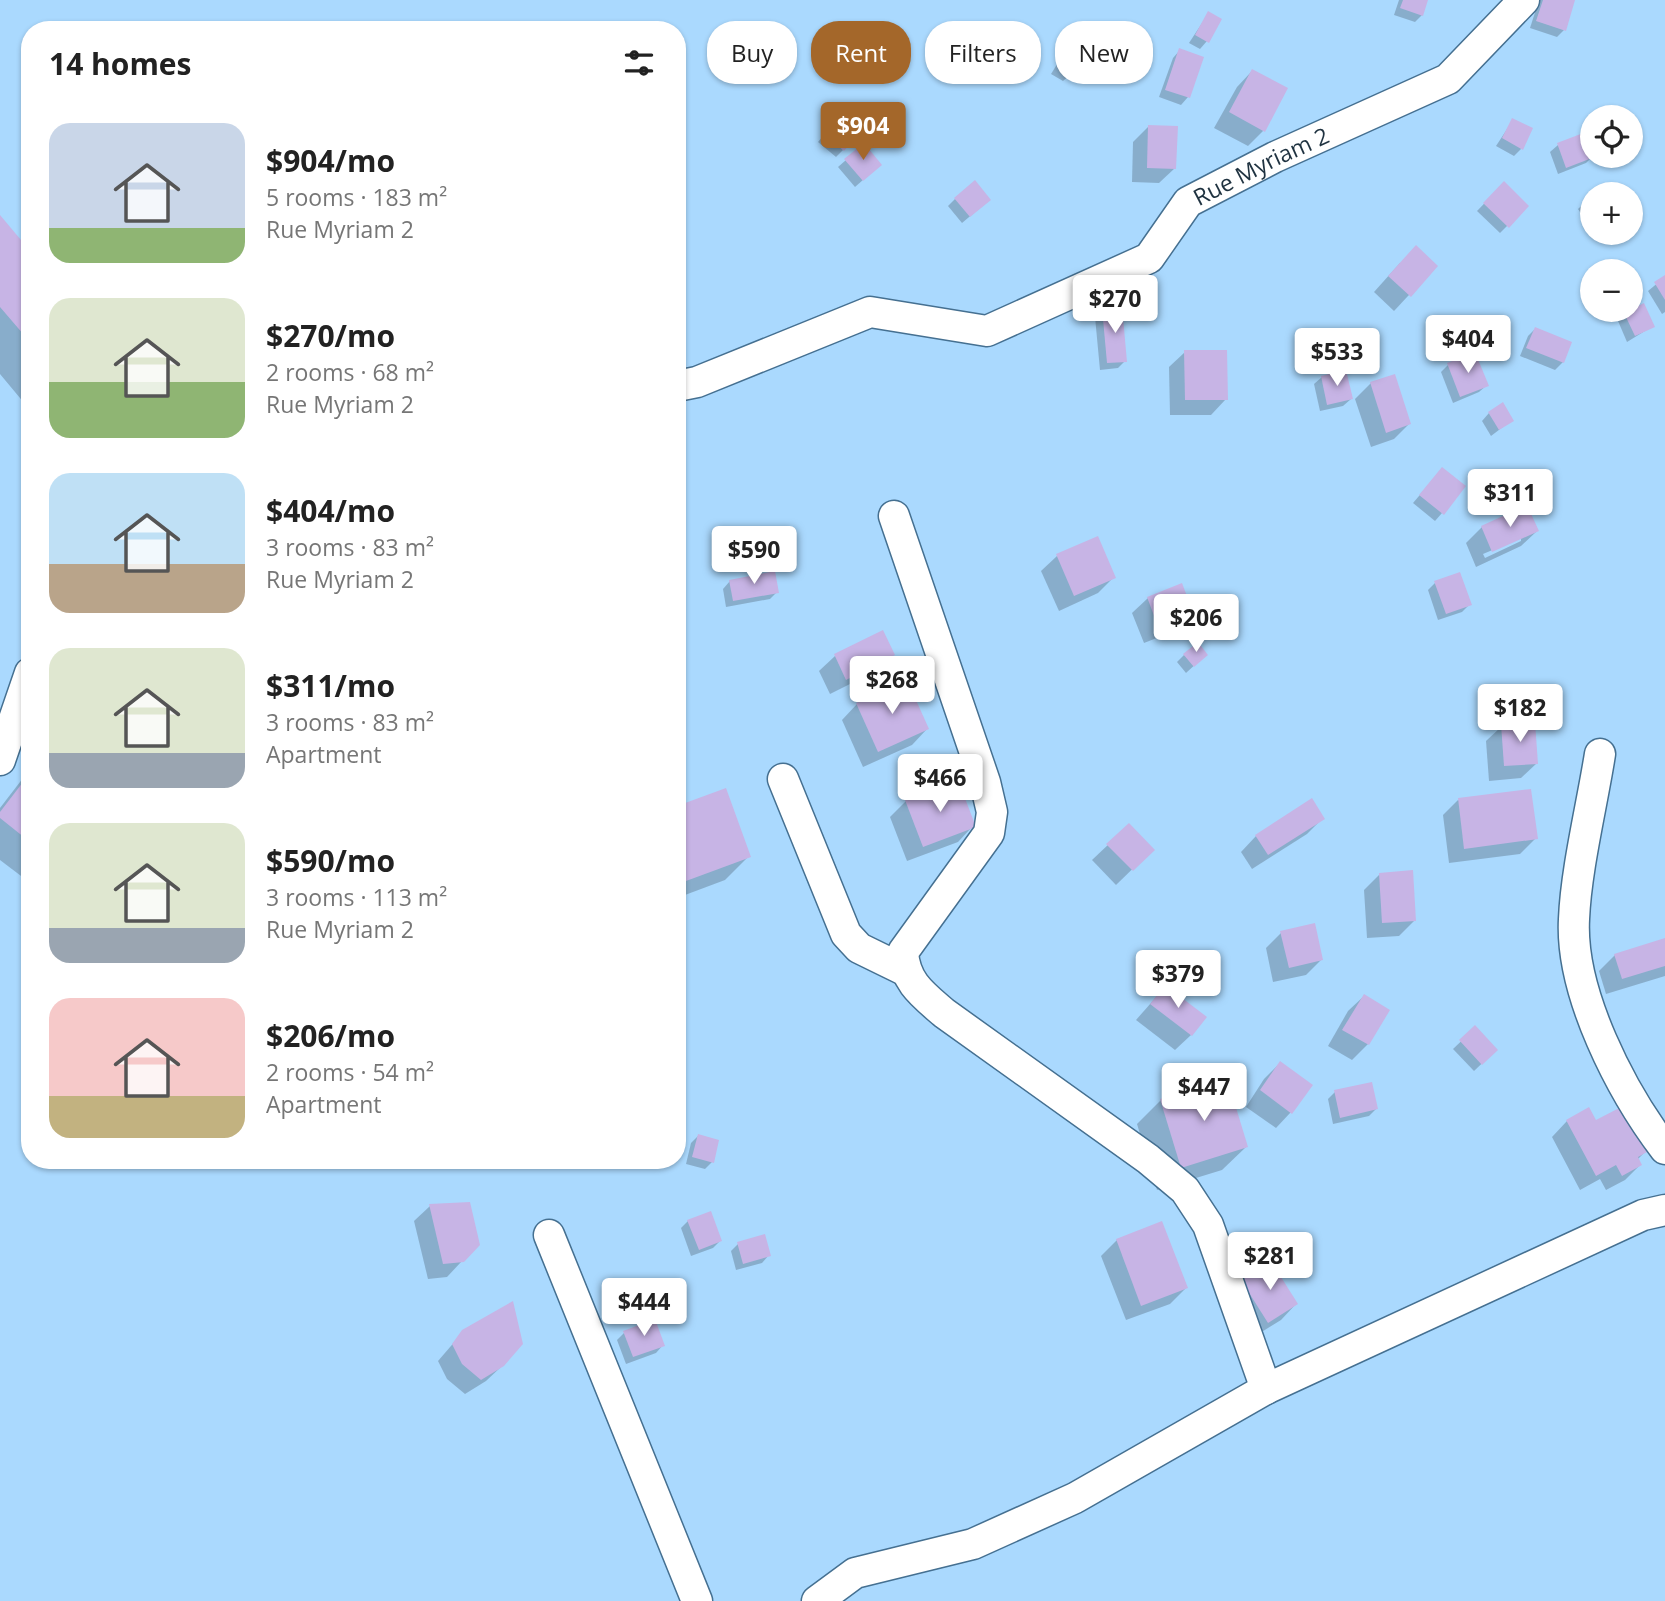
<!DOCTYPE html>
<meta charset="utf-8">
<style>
body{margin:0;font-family:"Open Sans",sans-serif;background:#f6f6f6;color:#222;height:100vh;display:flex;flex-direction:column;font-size:26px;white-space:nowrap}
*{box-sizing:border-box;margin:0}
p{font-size:23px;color:#767676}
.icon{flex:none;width:38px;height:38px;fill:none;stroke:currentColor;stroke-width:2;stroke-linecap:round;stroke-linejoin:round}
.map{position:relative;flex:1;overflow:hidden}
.sheet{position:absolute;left:21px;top:21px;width:665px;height:1148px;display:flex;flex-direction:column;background:#fff;border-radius:28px;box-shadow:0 2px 5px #0004}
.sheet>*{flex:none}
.banner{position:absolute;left:707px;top:21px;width:665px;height:63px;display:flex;gap:14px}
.controls{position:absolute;left:1580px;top:105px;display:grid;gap:14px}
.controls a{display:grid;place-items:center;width:63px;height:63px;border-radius:50%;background:#fff;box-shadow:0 2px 5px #0004;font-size:35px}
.price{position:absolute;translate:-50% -60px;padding:0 16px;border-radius:7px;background:#fff;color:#222;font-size:23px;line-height:46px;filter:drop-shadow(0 2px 4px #0008)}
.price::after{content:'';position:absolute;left:50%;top:42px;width:21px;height:16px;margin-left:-10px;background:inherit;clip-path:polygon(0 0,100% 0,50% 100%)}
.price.active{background:#a4672a;color:#fff}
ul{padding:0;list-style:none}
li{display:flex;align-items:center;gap:21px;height:175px;padding:0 28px}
li span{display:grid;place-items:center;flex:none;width:196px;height:140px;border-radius:21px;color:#555}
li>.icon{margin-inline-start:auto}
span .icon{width:84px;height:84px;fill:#fffc;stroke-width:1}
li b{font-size:30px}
h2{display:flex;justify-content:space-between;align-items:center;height:84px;padding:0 28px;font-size:30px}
.chip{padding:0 24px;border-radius:28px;background:#fff;box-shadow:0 2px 5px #0004;font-size:24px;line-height:63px}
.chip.active{background:#a4672a;color:#fff}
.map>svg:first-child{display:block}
</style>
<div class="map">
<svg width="1665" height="1601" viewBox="0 0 1665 1601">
<rect width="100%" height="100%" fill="#aad9fe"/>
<g fill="#0003" fill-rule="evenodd">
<polygon points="1399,0 1426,0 1422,15 1415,22 1394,15"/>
<polygon points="1539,0 1569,0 1564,30 1557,37 1530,28"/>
<polygon points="1208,14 1207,41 1200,49 1189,43"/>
<polygon points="1077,32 1071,74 1063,81 1051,74"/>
<polygon points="1180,50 1188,97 1181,105 1159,97 1173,58"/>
<polygon points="1252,71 1263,131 1248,146 1214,128 1237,87"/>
<polygon points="1513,120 1521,149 1514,156 1496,146"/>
<polygon points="835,122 843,150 836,157 818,142"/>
<polygon points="1148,127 1175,168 1159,183 1132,182 1133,142"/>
<polygon points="1585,134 1593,156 1586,163 1558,174 1550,152 1558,145"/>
<polygon points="846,160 872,172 855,187 838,167"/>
<polygon points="1504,183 1527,206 1500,233 1477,211"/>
<polygon points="1592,196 1592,230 1578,209"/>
<polygon points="955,199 981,207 962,223 948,206"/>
<polygon points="0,217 21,242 30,239 30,410 0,374"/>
<polygon points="1400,263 1436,266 1394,311 1374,292"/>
<polygon points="1665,277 1665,312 1662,314 1648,291"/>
<polygon points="1103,310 1125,361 1118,368 1100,370 1095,317"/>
<polygon points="1625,314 1653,326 1627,342 1618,321"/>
<polygon points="1535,329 1563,362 1555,370 1520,356 1528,336"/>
<polygon points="1185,352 1226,399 1211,415 1170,415 1169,367"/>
<polygon points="1448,365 1487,385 1479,392 1453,403 1441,372"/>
<polygon points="1322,377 1351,399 1343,406 1320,411 1314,384"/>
<polygon points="1371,383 1409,424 1394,439 1371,447 1355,399"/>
<polygon points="1489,413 1512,420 1491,436 1482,421"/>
<polygon points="1442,469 1442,513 1435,521 1413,503"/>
<path d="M1482 527 1537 531 1521 546 1476 567 1466 543ZM1521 538V541L1485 558 1483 554Z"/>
<polygon points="1097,538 1114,577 1098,593 1059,611 1041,571 1057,556"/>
<polygon points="730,581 777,592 770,599 726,607 723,589"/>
<polygon points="1435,583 1470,604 1462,612 1438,620 1428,590"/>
<polygon points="1148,598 1192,615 1177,630 1144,643 1132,613"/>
<polygon points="882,632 893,655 878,670 830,694 819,671 835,656"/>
<polygon points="1184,655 1198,662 1186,673 1177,662"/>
<polygon points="857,704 927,729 912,745 863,767 842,720"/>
<polygon points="1502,726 1537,763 1521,778 1489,781 1486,741"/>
<polygon points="30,769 30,874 25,879 0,860 0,808"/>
<polygon points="1458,800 1536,838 1520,854 1449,863 1443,815"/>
<polygon points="906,801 973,826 958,842 907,861 890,817"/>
<polygon points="677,808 749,856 725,880 677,898"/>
<polygon points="1323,818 1307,834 1252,869 1241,852 1256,836"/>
<polygon points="1129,825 1152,850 1116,885 1092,860"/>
<polygon points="1380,874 1415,920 1399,936 1367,938 1364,890"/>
<polygon points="1281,933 1322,959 1306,975 1273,982 1266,948"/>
<polygon points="1665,940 1665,976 1606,994 1599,971 1615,955"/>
<polygon points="1165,987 1191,1035 1175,1050 1136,1020"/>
<polygon points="1364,996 1388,1011 1368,1044 1352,1060 1328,1046 1348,1011"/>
<polygon points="1475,1028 1496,1050 1474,1071 1453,1049"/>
<polygon points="1280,1063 1291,1112 1276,1128 1246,1107 1264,1079"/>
<polygon points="1335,1092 1376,1109 1369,1116 1333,1124 1328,1099"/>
<polygon points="1161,1100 1246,1147 1222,1170 1157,1190 1137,1124"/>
<polygon points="1567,1121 1595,1123 1645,1152 1637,1160 1640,1165 1625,1180 1606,1190 1600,1179 1580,1190 1552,1137"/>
<polygon points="698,1136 712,1162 705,1169 686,1164 691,1143"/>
<polygon points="430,1206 478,1244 447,1277 428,1279 414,1221"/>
<polygon points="688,1221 720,1241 713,1248 691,1256 681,1228"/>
<polygon points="1117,1240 1186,1288 1170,1304 1126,1320 1101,1256"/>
<polygon points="738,1244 769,1255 762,1263 736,1270 731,1251"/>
<polygon points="1242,1282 1296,1304 1281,1320 1252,1338"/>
<polygon points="463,1332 503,1365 486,1381 465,1394 447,1379 438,1361"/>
<polygon points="624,1333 663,1345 656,1353 626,1364 617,1340"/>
</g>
<g fill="#c7b4e5">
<polygon points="1403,0 1428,0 1423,16 1400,8"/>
<polygon points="1543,0 1575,0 1566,31 1536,21"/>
<polygon points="1208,11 1222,19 1209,43 1195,35"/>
<polygon points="1077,30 1092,38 1072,75 1057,67"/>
<polygon points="1179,48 1204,57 1190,98 1165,90"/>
<polygon points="1252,69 1288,88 1265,132 1229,112"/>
<polygon points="842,112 862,130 844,151 824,134"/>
<polygon points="1512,118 1533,128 1523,150 1502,138"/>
<polygon points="1148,125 1178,126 1176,169 1147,168"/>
<polygon points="1586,132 1592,158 1566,168 1557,143"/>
<polygon points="864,143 882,165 863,181 844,159"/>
<polygon points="975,180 991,200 970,217 954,198"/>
<polygon points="1504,181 1529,206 1509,228 1483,203"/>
<polygon points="1608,183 1617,194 1593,194"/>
<polygon points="1592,194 1592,213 1584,201"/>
<polygon points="0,215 21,240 28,234 30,237 30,342 0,307"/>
<polygon points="1416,245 1438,266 1411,297 1388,276"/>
<polygon points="1665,275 1665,300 1654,282"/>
<polygon points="1644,303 1655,327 1635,336 1624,313"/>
<polygon points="1122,306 1127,362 1107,363 1102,308"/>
<polygon points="1535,327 1572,342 1564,363 1526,348"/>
<polygon points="1184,350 1227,350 1228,400 1185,400"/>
<polygon points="1475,352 1489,386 1460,397 1447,363"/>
<polygon points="1346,370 1353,399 1327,405 1321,376"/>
<polygon points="1395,374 1411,424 1386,433 1370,382"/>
<polygon points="1503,402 1514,421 1499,430 1488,412"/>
<polygon points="1442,467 1466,486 1444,515 1419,495"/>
<polygon points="1527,505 1539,531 1492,552 1481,526"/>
<polygon points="1098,536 1116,578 1074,596 1056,554"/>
<polygon points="775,571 779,593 733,601 729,580"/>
<polygon points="1460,572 1472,605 1446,614 1434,581"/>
<polygon points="1182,583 1194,615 1159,629 1147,597"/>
<polygon points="883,630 895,655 846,680 834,654"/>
<polygon points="1198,642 1208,655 1194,667 1183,654"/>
<polygon points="907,680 929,729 878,752 856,703"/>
<polygon points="1535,722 1538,764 1504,766 1501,724"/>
<polygon points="30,773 30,842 0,818 0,812"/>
<polygon points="958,780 976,827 923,847 905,800"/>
<polygon points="726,788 751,857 686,881 677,858 677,806"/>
<polygon points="1531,789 1538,839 1464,849 1458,798"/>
<polygon points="1312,798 1325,819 1268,855 1255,835"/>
<polygon points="1129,823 1155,850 1133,871 1106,844"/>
<polygon points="1413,870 1416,921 1382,923 1379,873"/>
<polygon points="1315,923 1323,960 1289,968 1280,931"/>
<polygon points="1665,938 1665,966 1622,979 1614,954"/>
<polygon points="1165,985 1207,1017 1192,1036 1150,1004"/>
<polygon points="1364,994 1390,1010 1369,1045 1342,1030"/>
<polygon points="1475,1025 1498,1050 1482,1065 1459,1040"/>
<polygon points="1280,1061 1313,1085 1292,1114 1260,1090"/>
<polygon points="1227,1078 1248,1147 1181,1168 1160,1099"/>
<polygon points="1372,1082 1378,1109 1340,1118 1334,1090"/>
<polygon points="1623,1106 1647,1152 1638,1157 1642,1165 1622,1176 1616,1165 1596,1176 1566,1120 1589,1107 1596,1120"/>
<polygon points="698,1134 719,1140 714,1163 692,1157"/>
<polygon points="470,1202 480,1245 464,1262 443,1264 429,1204"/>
<polygon points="711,1211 722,1241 699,1250 687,1220"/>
<polygon points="1162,1221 1188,1288 1141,1306 1116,1239"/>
<polygon points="765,1234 771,1256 743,1264 737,1242"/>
<polygon points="1271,1261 1298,1304 1268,1323 1241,1280"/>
<polygon points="513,1301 523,1344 504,1366 481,1380 462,1364 452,1344 462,1330"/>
<polygon points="655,1319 665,1346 633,1357 623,1331"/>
</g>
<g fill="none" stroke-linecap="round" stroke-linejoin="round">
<g stroke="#457091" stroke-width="33">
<g id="minor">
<path id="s1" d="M677 386 697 382 870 312 987 331 1149 258 1188 202 1275 157 1448 79 1524 0"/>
<path d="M894 516 985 782 992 812 989 833 903 952C905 982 922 994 944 1013L1148 1159 1185 1190 1208 1225 1266 1389"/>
<path d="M1600 754C1592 805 1576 869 1574 919 1570 993 1621 1091 1665 1149"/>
<polyline points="0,760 30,673"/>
<polyline points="783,779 846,934 859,948 904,970"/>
<polyline points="549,1235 697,1601"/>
<polyline points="817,1601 855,1573 973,1544 1075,1498 1266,1389 1643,1215 1665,1210"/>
</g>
</g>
<use href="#minor" stroke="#fff" stroke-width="30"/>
</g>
<g text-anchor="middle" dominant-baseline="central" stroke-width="5" stroke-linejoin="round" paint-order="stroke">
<g font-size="23" fill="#1f3240" stroke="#c8e3fa">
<text stroke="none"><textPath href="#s1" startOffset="653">Rue Myriam 2</textPath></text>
</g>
</g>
</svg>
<div class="controls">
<a><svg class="icon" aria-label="locate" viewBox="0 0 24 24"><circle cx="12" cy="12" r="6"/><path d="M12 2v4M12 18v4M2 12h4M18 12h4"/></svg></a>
<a>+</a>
<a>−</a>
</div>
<b class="price active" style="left:863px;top:162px">$904</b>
<b class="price" style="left:1115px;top:335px">$270</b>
<b class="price" style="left:1468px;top:375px">$404</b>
<b class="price" style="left:1337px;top:388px">$533</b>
<b class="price" style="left:1510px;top:529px">$311</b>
<b class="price" style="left:754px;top:586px">$590</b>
<b class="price" style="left:1196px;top:654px">$206</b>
<b class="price" style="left:892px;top:716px">$268</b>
<b class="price" style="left:1520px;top:744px">$182</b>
<b class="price" style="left:940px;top:814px">$466</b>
<b class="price" style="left:1178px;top:1010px">$379</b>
<b class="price" style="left:1204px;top:1123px">$447</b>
<b class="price" style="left:1270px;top:1292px">$281</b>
<b class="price" style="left:644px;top:1338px">$444</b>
<div class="banner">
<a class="chip">Buy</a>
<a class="chip active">Rent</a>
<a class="chip">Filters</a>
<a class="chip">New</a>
</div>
<section class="sheet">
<h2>14 homes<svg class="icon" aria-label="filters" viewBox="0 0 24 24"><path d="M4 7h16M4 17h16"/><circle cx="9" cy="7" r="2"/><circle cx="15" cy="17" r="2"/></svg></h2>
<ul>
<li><span style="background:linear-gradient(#c9d6e8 75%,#8fb573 0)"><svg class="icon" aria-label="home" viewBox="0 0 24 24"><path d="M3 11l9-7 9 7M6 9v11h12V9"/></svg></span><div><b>$904/mo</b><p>5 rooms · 183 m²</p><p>Rue Myriam 2</p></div></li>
<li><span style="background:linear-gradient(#dfe7d0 60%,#8fb573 0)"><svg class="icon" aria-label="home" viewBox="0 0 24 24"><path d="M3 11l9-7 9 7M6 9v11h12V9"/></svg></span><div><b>$270/mo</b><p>2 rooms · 68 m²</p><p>Rue Myriam 2</p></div></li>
<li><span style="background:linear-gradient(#bfe0f5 65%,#b9a48a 0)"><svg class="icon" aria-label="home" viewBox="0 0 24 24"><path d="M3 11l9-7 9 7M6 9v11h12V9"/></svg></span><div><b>$404/mo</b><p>3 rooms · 83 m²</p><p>Rue Myriam 2</p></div></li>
<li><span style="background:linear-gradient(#dfe7d0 75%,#9aa5b1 0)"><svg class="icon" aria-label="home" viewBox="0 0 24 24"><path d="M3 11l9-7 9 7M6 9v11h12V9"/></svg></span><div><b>$311/mo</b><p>3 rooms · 83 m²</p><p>Apartment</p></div></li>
<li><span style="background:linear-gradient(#dfe7d0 75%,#9aa5b1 0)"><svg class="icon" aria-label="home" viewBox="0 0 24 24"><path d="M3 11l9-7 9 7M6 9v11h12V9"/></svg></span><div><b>$590/mo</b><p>3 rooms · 113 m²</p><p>Rue Myriam 2</p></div></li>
<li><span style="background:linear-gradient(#f6c9c9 70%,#c2b280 0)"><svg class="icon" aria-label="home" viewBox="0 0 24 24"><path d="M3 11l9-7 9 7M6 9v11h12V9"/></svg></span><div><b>$206/mo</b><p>2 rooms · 54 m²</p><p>Apartment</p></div></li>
</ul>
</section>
</div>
